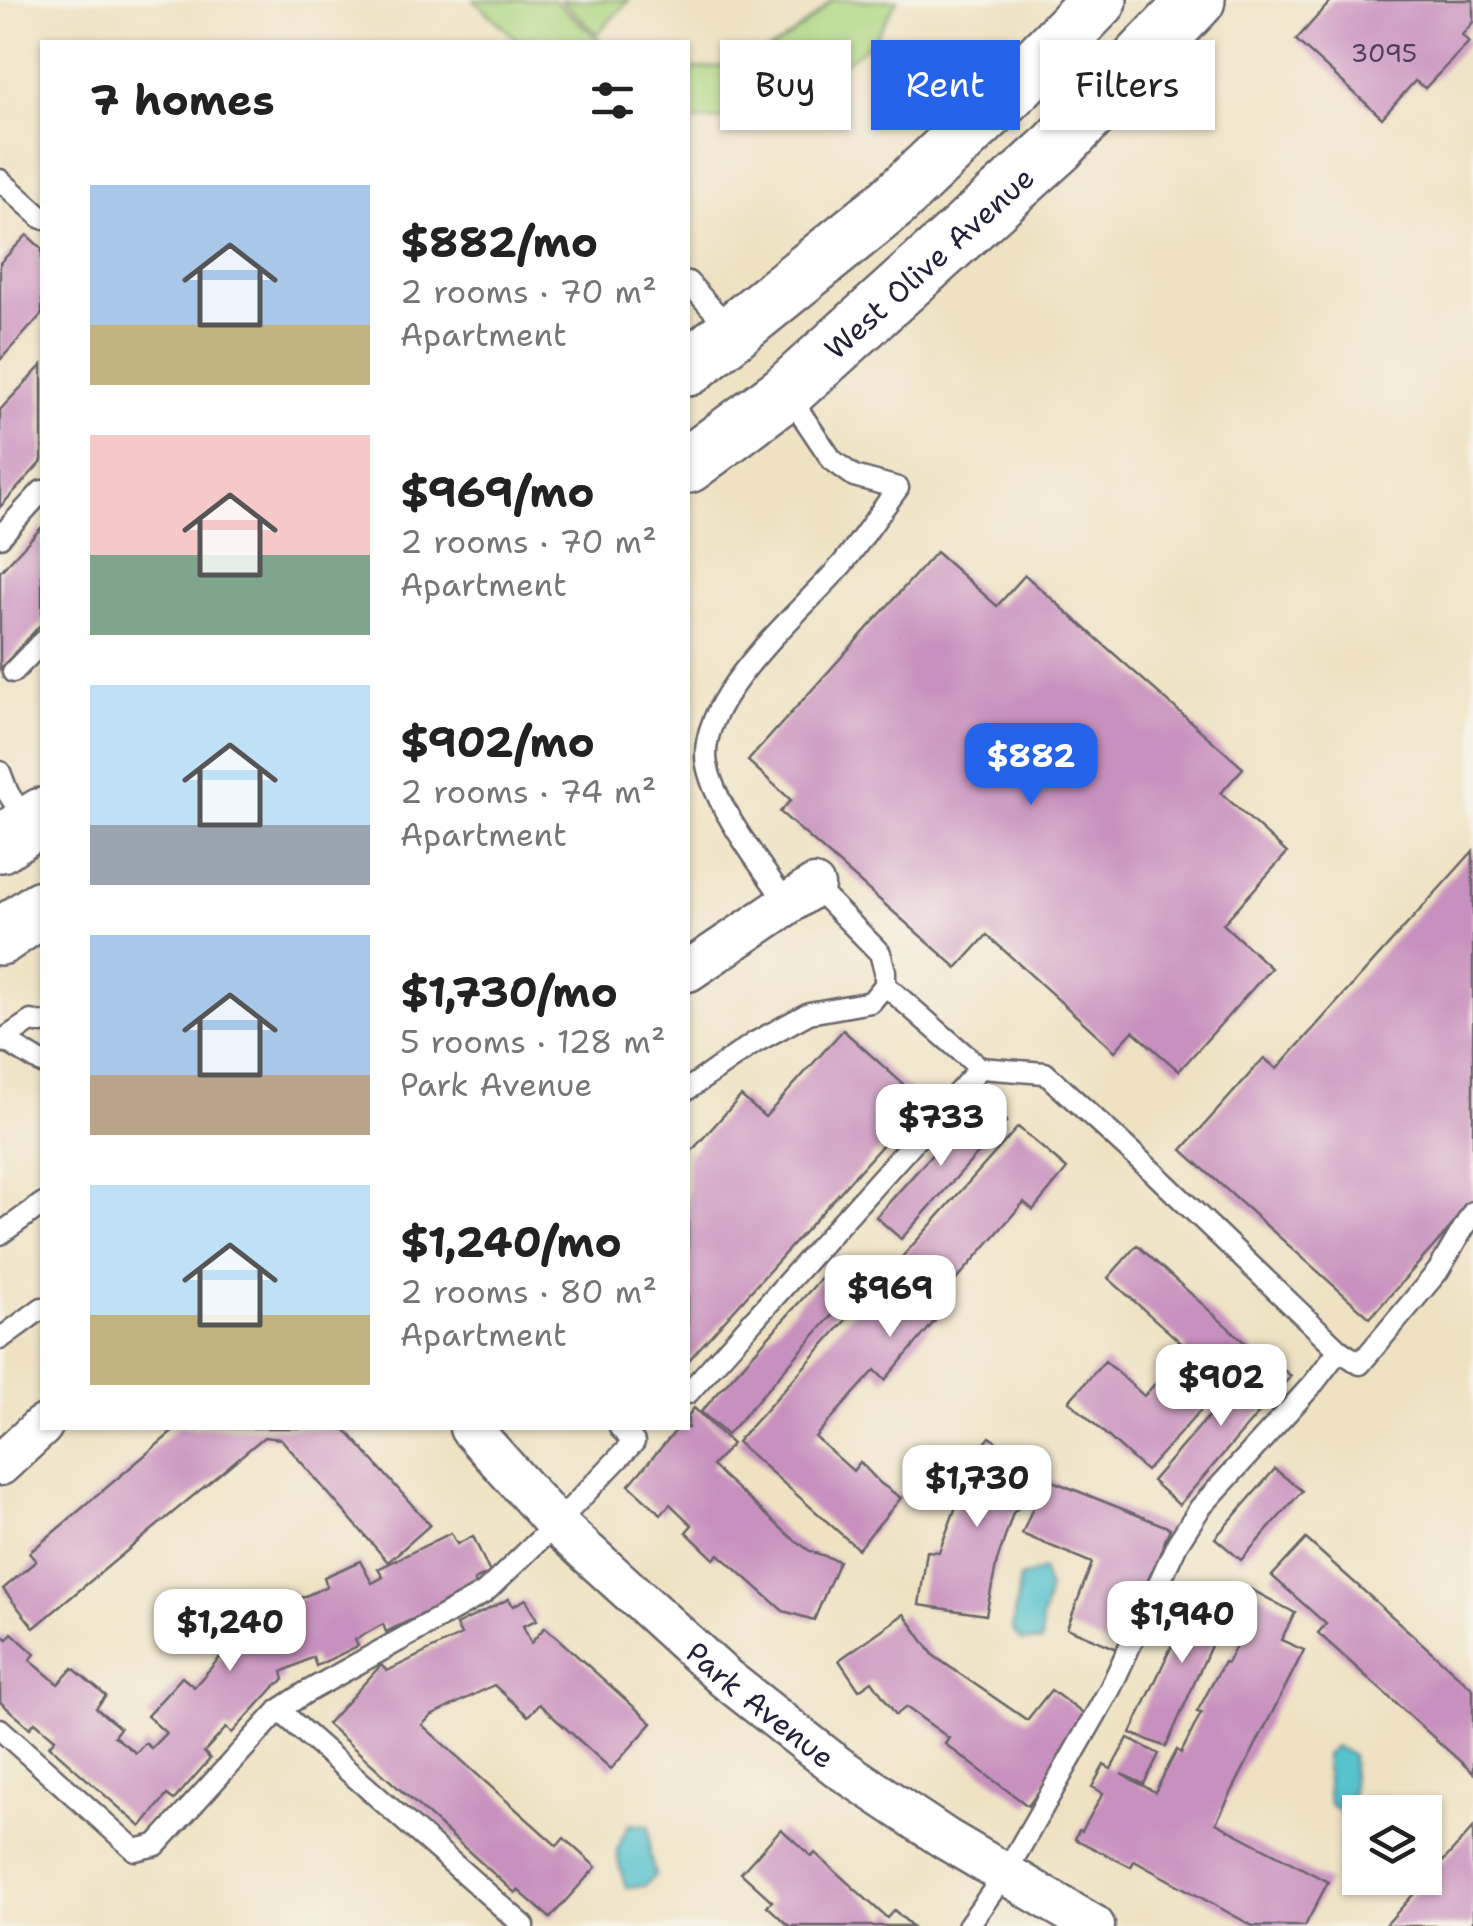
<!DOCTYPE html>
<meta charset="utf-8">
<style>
body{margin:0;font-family:"Shantell Sans",sans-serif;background:#f6f6f6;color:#222;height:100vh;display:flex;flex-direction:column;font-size:38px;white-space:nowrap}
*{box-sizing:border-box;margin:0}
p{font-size:32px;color:#767676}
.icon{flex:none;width:55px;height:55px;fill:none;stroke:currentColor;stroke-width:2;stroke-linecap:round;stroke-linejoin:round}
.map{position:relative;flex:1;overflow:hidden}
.drawer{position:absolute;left:40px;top:40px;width:650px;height:1390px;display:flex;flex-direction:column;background:#fff;border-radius:0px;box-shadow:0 2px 8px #0004}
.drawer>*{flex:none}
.hud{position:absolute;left:720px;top:40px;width:602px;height:90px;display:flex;gap:20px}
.fabs{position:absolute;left:1342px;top:1795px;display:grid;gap:20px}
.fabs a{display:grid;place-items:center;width:100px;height:100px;border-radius:0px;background:#fff;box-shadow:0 2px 8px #0004;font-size:50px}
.price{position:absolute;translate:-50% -85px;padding:0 22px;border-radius:20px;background:#fff;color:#222;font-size:32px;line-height:65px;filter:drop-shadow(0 2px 5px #0008)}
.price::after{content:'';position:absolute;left:50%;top:60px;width:30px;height:22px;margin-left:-15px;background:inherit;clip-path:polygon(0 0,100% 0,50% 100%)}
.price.on{background:#2563eb;color:#fff}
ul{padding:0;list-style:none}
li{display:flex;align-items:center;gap:30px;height:250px;padding:0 50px}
li span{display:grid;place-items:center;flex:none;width:280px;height:200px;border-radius:0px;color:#555}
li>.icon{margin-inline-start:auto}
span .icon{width:120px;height:120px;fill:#fffc;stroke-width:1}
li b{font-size:42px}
h2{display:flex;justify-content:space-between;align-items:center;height:120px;padding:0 50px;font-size:42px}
.chip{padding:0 35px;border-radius:0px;background:#fff;box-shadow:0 2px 8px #0004;font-size:35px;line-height:90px}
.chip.on{background:#2563eb;color:#fff}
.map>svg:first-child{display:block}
</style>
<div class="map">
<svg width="1473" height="1926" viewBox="0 0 1473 1926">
<rect width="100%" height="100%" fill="#f7f3e8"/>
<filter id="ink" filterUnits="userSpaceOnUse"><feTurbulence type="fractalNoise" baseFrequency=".01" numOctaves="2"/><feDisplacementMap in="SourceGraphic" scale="20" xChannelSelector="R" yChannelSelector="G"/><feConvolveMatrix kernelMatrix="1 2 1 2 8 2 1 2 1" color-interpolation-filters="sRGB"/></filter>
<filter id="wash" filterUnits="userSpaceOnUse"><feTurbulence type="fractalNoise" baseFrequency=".0048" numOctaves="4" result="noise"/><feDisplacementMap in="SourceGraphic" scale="40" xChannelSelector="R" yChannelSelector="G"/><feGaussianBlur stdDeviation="2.25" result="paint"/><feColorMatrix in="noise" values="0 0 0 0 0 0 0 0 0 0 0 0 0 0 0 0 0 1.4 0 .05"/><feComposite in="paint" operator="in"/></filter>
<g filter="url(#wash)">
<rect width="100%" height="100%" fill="#eee2c3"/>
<g fill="#aed783" stroke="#687c5f" stroke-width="2.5">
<polygon points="474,0 554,0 602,42 520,42"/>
<polygon points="561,0 629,0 597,34"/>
<path d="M832 0H897L873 42 779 109 716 120 688 121V69C753 68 787 44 832 0Z"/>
</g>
<g fill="#56c3cd" stroke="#3c7284" stroke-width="2.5">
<polygon points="1042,1570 1049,1589 1042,1619 1041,1642 1021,1641 1012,1629 1020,1578"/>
<polygon points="1334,1746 1352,1755 1352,1810 1343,1813 1329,1804 1325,1755"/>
<path d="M629 1824 649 1826 650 1855 655 1875 645 1886 626 1887C616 1855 613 1855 629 1824Z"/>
</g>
<g id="blocks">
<g fill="#c890be">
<polygon points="1332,0 1473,0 1473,22 1462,35 1469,42 1425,88 1415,81 1382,118 1296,40"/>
<polygon points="27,235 42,249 42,314 0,360 0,263"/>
<polygon points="42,365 42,461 0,507 0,410"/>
<polygon points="42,527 42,623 0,669 0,572"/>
<polygon points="936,552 997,606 1025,575 1243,768 1221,793 1287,853 1223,924 1271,968 1179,1071 1133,1031 1115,1051 987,935 957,968 780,812 791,800 748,761"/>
<polygon points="1473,851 1473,1202 1370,1318 1182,1150 1264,1058 1277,1069"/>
<polygon points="843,1030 922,1101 688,1361 688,1155 741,1096 765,1117"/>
<polygon points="982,1099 1007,1121 901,1239 876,1217"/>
<polygon points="1018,1127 1067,1169 1033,1210 1024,1202 944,1294 952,1301 885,1380 875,1370 815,1437 853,1471 860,1462 880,1483 901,1498 858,1549 737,1442"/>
<polygon points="1137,1245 1254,1351 1146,1471 1069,1401 1105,1361 1144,1396 1187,1348 1108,1278"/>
<polygon points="831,1267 856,1288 727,1435 701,1412"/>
<polygon points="1263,1354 1291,1376 1179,1505 1152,1481"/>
<polygon points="694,1408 732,1444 712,1466 792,1538 810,1551 839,1561 814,1620 783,1611 719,1554 714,1559 686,1532 692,1525 670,1504 661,1514 629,1485 678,1428 688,1428 688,1416"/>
<polygon points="177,1428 192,1428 195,1430 198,1428 344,1428 430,1525 388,1562 281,1439 264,1437 34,1628 3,1589 36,1561 29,1553"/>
<polygon points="990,1437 1042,1476 1029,1498 1013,1513 997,1561 986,1615 919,1605 927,1551 939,1552 957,1504 946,1494"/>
<polygon points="1275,1469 1302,1491 1241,1560 1215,1538"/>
<polygon points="1045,1478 1170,1528 1122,1651 1067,1628 1092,1563 1022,1534"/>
<polygon points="451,1533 457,1544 473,1536 490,1573 474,1580 478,1588 386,1632 383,1624 355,1640 358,1646 316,1666 313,1657 282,1672 284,1680 276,1685 232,1733 226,1728 204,1752 210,1759 174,1800 167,1795 141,1827 49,1746 55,1739 35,1722 30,1728 0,1702 0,1634 7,1639 12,1633 35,1654 30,1660 58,1684 73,1668 106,1696 96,1708 120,1728 114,1736 136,1753 145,1743 151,1748 166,1733 147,1716 182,1677 194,1687 230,1646 238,1652 245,1642 254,1636 244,1616 290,1591 295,1601 327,1586 324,1577 360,1561 372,1583 383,1577 378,1569"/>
<polygon points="1306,1539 1473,1689 1473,1773 1318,1633 1326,1624 1272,1576"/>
<polygon points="1201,1583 1232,1598 1166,1747 1131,1733"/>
<polygon points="1243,1585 1295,1613 1281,1640 1304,1650 1216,1823 1328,1882 1305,1926 1253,1926 1134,1861 1131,1867 1075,1839 1079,1830 1082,1831 1103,1793 1092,1787 1104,1765 1111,1769 1128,1738 1159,1754 1144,1784 1121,1774 1155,1792 1177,1750 1181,1753 1201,1713 1197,1712 1224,1662 1227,1663 1244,1631 1226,1621"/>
<polygon points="509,1599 513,1606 526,1599 537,1620 523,1626 531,1643 545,1627 652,1723 611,1769 539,1704 528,1716 494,1685 431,1716 422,1725 557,1846 564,1838 596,1867 550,1918 518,1890 515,1893 327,1724 381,1665 387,1671 461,1635 456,1625"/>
<polygon points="904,1614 934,1656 1027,1720 1051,1690 1089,1718 1058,1765 1028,1806 945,1744 949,1738 906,1707 896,1715 872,1681 859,1690 839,1660"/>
<polygon points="1473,1828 1473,1921 1469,1926 1385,1926"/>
<polygon points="781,1829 812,1857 815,1853 887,1918 894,1910 912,1926 789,1926 767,1906 772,1901 741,1873"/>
</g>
</g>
</g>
<g filter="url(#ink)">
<use href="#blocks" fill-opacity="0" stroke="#69656b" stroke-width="2.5"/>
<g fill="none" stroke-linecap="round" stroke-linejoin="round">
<g stroke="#69656b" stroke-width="25">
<g id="service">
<polyline points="0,180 42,218"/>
<polyline points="688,282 732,331"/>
<path d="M787 393 832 460 854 476 898 488C880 512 863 538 844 562 805 609 694 699 707 765 716 809 762 866 787 904"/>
<polyline points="0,537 42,491"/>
<polyline points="13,672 42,642"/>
<polyline points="0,772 8,793 28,824"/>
<polyline points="4,1040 42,1063"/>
<polyline points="0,1042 31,1021 42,1023"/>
<polyline points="980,1068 1045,1073 1153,1172 1339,1350"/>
<polyline points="688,1089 754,1043 809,1013 871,1002 885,985 885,971 880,953 814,886"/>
<polyline points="0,1234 42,1204"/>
<polyline points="0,1339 42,1308"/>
<polyline points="688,1393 980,1068 885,985"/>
<polyline points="279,1710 524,1926"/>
<polyline points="0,1729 135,1850 156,1845 279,1710 305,1693 484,1593 556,1524 634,1442 620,1428"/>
<polyline points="968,1926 1005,1874 1110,1689 1177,1544 1200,1508 1313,1384 1339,1350 1360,1364 1438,1271 1473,1212"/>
</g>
</g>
<g stroke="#69656b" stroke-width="45">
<g id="minor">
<polyline points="688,971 814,886"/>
<path id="s1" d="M470 1428 556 1524 725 1678 838 1767 946 1839 1094 1926"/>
<polyline points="0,1465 42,1426"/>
</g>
</g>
<g stroke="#69656b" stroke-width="60">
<g id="secondary">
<polyline points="688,368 893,202 1014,87 1099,0"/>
<path id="s2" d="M688 465 786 392 1057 147 1197 0"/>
<polyline points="0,844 42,816"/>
<polyline points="0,937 42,908"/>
</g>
</g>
<use href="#service" stroke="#fff" stroke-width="20"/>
<use href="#minor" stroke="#fff" stroke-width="40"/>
<use href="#secondary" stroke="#fff" stroke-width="55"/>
</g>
</g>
<g text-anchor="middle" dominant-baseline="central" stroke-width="9" stroke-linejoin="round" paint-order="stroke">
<g font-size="25" fill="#4c3e5c">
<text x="1384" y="53">3095</text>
</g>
<g font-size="30" fill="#22223b" stroke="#f7f3e8">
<text stroke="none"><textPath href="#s2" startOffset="315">West Olive Avenue</textPath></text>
<text stroke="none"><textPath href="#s1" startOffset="402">Park Avenue</textPath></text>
</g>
</g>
</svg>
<div class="fabs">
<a><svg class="icon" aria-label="layers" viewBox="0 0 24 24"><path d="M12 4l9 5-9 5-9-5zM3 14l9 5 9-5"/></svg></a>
</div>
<b class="price on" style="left:1031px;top:808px">$882</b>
<b class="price" style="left:941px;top:1169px">$733</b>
<b class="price" style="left:890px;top:1340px">$969</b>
<b class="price" style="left:1221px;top:1429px">$902</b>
<b class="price" style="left:977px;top:1530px">$1,730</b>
<b class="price" style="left:1182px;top:1666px">$1,940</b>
<b class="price" style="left:230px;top:1674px">$1,240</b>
<div class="hud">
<a class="chip">Buy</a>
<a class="chip on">Rent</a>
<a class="chip">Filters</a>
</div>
<section class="drawer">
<h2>7 homes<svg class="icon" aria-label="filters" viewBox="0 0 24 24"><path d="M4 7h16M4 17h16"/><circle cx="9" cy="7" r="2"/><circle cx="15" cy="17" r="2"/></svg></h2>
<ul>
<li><span style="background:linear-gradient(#a9c7e8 70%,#c2b280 0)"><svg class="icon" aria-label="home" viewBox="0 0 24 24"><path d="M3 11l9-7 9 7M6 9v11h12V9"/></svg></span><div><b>$882/mo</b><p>2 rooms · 70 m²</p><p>Apartment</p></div></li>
<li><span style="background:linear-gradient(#f6c9c9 60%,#7fa58c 0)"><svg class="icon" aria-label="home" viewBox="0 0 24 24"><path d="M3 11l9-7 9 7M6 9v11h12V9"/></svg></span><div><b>$969/mo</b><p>2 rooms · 70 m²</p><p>Apartment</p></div></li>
<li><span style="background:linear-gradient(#bfe0f5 70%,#9aa5b1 0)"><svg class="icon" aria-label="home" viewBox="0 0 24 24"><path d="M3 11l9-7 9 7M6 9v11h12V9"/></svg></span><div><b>$902/mo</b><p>2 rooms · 74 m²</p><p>Apartment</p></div></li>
<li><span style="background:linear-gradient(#a9c7e8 70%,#b9a48a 0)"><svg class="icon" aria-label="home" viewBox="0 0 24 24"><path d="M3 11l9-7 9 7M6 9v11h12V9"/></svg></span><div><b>$1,730/mo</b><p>5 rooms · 128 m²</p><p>Park Avenue</p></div></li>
<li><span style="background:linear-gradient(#bfe0f5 65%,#c2b280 0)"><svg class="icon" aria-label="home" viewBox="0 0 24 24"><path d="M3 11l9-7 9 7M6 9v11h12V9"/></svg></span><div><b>$1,240/mo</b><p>2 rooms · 80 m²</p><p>Apartment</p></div></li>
</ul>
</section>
</div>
